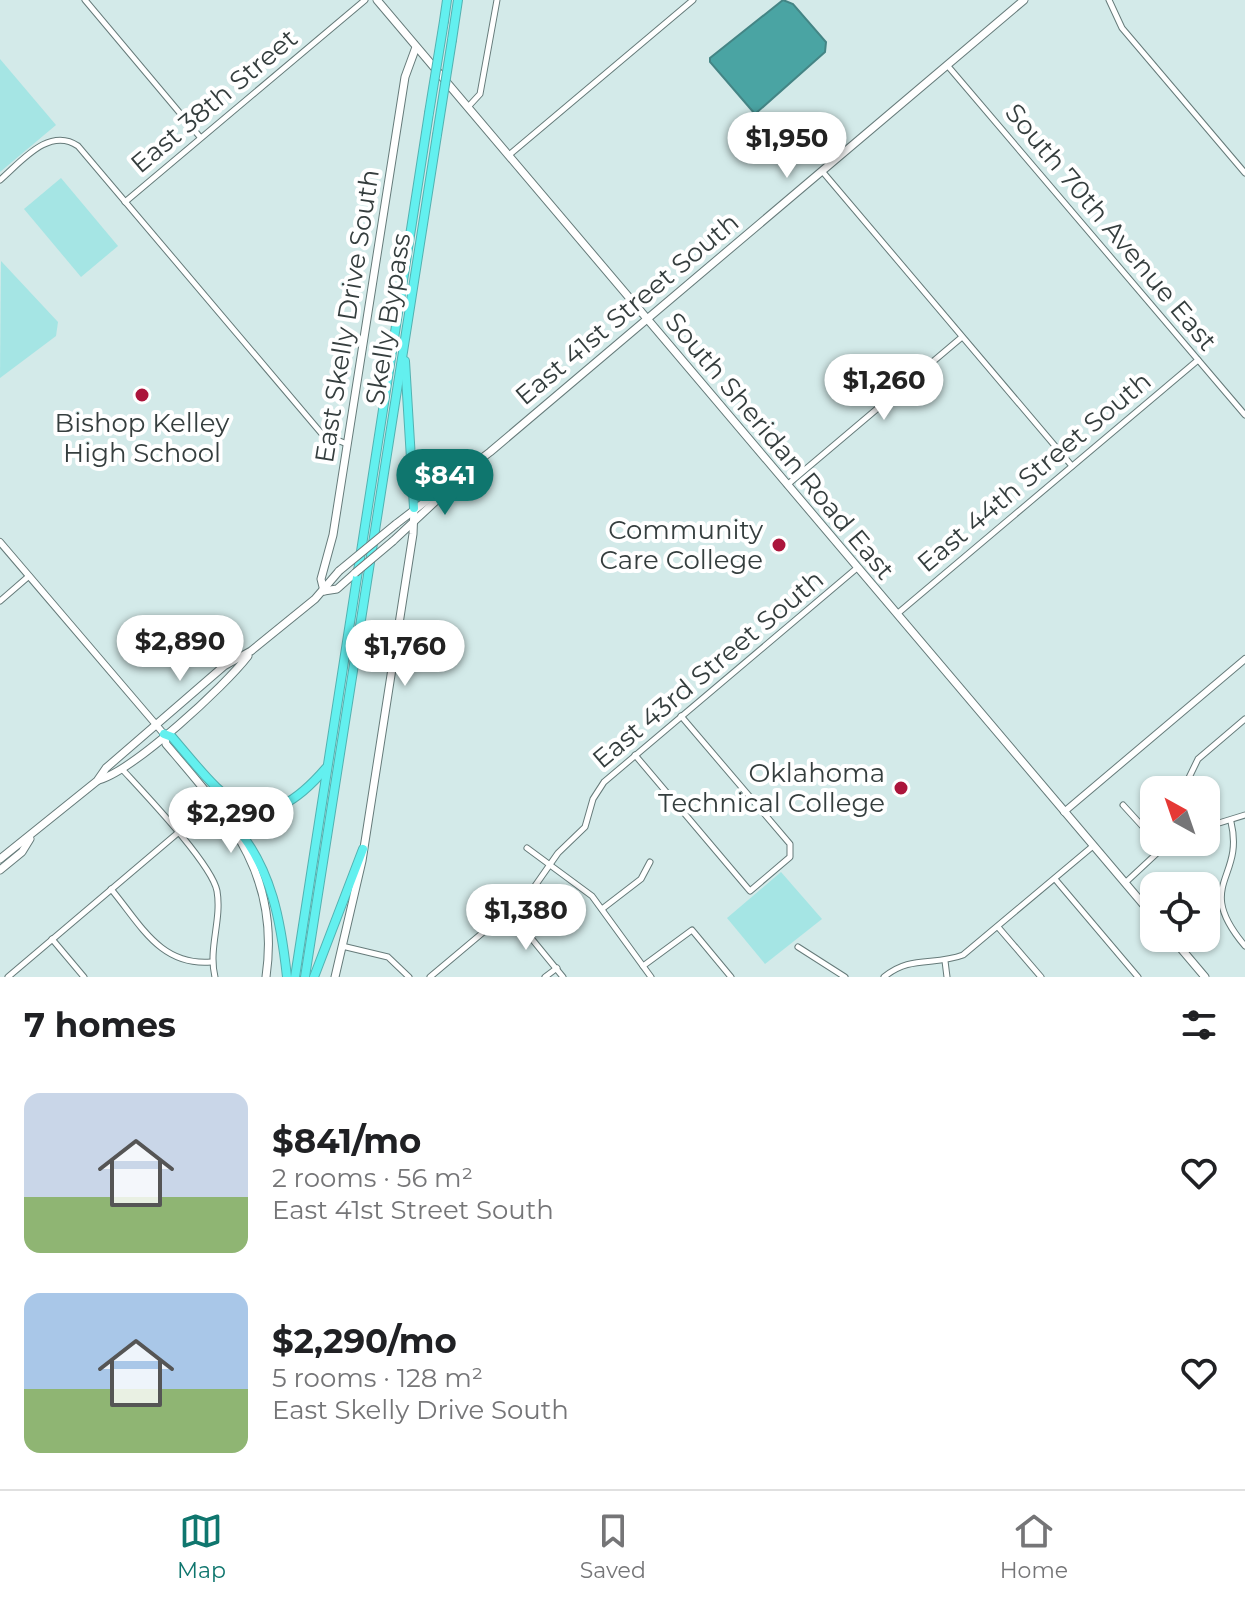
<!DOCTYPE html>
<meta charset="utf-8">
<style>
body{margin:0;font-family:Montserrat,sans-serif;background:#f2f2f2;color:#202124;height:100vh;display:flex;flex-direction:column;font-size:30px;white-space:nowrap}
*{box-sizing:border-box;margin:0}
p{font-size:26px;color:#757577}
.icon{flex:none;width:44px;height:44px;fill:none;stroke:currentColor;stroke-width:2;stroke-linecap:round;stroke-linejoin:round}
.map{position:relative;height:977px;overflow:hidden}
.sheet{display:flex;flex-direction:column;background:#fff;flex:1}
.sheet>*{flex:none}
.needle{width:52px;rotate:320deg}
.buttons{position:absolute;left:1140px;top:776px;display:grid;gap:16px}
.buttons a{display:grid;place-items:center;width:80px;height:80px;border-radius:16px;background:#fff;box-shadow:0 2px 6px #0004;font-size:40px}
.price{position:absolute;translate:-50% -68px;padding:0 18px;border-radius:28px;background:#fff;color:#222;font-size:26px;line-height:52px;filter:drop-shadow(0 2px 4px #0008)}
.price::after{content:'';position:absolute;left:50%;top:48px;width:24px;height:18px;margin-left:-12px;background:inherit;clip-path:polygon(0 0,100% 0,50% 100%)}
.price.selected{background:#0f766e;color:#fff}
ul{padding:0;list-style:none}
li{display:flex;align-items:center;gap:24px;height:200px;padding:0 24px}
li span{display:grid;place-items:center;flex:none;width:224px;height:160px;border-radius:16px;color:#555}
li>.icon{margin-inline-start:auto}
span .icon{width:96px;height:96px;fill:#fffc;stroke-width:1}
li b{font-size:34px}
h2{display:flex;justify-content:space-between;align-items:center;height:96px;padding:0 24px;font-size:34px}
.dock{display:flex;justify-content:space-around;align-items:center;height:112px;border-top:2px solid #e0e0e0;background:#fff;font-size:22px;color:#757577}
.dock a{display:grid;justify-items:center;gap:4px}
.dock .selected{color:#0f766e}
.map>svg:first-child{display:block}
</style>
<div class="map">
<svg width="1245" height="977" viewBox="0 0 1245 977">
<rect width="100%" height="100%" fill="#d3eae9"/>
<g fill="#a5e5e4">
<polygon points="0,59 56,125 0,172"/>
<polygon points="61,178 118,246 81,277 24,209"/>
<polygon points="1,261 58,322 56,336 0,378"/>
<polygon points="781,872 822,919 765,964 727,918"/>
</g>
<polygon fill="#4aa4a3" stroke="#448585" stroke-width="2" points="783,0 793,4 826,42 825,52 755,114 710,62 710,58"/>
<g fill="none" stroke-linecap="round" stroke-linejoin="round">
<g stroke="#667b7a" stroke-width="7">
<g id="minor">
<polyline points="85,0 200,137"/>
<polyline points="1109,0 1122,28 1245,173"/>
<polyline points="947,65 1245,415"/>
<polyline points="468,107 480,94 497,0"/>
<polyline points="509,155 693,0"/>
<polyline points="822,171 1072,466"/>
<path d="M0 180C21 162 49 126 78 146L322 434 347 444"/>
<polyline points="125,202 365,0"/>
<polyline points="787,485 962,337"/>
<polyline points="0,601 29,576"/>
<polyline points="897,614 1198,360"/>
<polyline points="635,755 750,891 790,857 790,844 681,716"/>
<path d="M122 769C143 792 212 864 217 891 222 920 208 948 215 977"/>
<polyline points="1183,790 1198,759 1245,719"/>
<polyline points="1123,805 1154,839"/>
<path d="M1231 822C1245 880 1193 884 1245 946"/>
<polyline points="1206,827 1245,815"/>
<polyline points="527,848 592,896 651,977"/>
<polyline points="1055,879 1138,977"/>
<polyline points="1125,883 1169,842"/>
<path d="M111 889C141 925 160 966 211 962"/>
<polyline points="602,909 641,879 650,862"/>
<polyline points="509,911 563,977"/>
<polyline points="998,927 1041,977"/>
<polyline points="52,939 84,977"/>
<polyline points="342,946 388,957 409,977"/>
<polyline points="798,947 845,977"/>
<polyline points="945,961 947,977"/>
<polyline points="643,966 692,930 731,977"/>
<polyline points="8,977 206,809"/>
<polyline points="430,977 530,893 558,853 585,827 593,799 604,782 857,568"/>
<polyline points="545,977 557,968"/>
<path d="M884 977C910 955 934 966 963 955L1093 846"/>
</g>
</g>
<g stroke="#667b7a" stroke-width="8">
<g id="tertiary">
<polyline points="0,542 164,734"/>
<polyline points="1064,812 1245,659"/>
</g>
</g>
<g stroke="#667b7a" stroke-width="9">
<g id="secondary">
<polyline points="377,0 1154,917"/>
<polyline points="396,524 490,452 1024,0"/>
<polyline points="393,541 470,469"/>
<polyline points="324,591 321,579 333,535 405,77 416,47"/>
<polyline points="324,591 337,589 355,573"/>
<path d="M164 734 166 744C228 817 281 873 266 977"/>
<path d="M99 780C135 769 224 687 248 656"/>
<polyline points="0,859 97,781 106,768 224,666 251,651 315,599 339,571"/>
<polyline points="0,870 22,852 30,839"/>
<polyline points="1172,938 1205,977"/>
<polyline points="335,977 362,861 413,534 414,508"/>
</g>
</g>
<g stroke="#53b2b1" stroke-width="10">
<g id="motorway">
<polyline points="444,21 447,0"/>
<polyline points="452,40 458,0"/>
<polyline points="405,361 414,508"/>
<polyline points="412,482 419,488 435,492"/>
<path d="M164 734 172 737C225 799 256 849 326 768"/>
<path d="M235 826C272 869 281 922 287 977"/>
<polyline points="295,977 429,113"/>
<polyline points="305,977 437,135"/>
<polyline points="314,977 363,849"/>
</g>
</g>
<use href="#minor" stroke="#fff" stroke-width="5"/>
<use href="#tertiary" stroke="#fff" stroke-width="6"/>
<use href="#secondary" stroke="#fff" stroke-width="7"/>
<use href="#motorway" stroke="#63f0ef" stroke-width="8"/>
<g stroke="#667b7a" stroke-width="9" stroke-linecap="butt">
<g id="secondary-bridge">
<polyline points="339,571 396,524"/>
<polyline points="355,573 393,541"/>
</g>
</g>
<g stroke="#53b2b1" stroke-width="10" stroke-linecap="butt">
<g id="motorway-bridge">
<polyline points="429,113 444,21"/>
<polyline points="437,135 452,40"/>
</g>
</g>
<use href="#secondary-bridge" stroke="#fff" stroke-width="7"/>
<use href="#motorway-bridge" stroke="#63f0ef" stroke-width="8"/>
</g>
<g fill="#ab153b" stroke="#fff" stroke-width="3">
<circle cx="142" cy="395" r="8"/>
<circle cx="779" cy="545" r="8"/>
<circle cx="901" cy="788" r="8"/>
</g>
<g text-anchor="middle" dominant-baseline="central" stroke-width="8" stroke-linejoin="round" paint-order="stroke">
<g font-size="26" fill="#353e3e" stroke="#fff">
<text transform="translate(214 101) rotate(-40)">East 38th Street</text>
<text transform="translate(1111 227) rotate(50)">South 70th Avenue East</text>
<text transform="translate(627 309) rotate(-40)">East 41st Street South</text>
<text transform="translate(347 316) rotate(-81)">East Skelly Drive South</text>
<text transform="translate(388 319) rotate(-81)">Skelly Bypass</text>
<text transform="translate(780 446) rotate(50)">South Sheridan Road East</text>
<text transform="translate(1034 472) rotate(-40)">East 44th Street South</text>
<text transform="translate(708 669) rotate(-40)">East 43rd Street South</text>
</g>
<g font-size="26" fill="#353e3e" stroke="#fff" text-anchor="end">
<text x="142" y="423" text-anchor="middle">Bishop Kelley<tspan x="142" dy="30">High School</tspan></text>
<text x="763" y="530">Community<tspan x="763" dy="30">Care College</tspan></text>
<text x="885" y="773">Oklahoma<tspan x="885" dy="30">Technical College</tspan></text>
</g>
</g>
</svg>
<div class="buttons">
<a><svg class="needle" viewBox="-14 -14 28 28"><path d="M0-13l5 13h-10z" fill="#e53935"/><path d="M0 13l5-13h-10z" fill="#757577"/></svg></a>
<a><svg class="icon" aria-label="locate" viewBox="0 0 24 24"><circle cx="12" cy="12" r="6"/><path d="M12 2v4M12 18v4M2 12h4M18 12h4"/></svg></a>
</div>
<b class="price" style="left:787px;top:180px">$1,950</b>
<b class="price" style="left:884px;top:422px">$1,260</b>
<b class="price selected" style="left:445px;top:517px">$841</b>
<b class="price" style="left:180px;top:683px">$2,890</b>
<b class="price" style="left:405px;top:688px">$1,760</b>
<b class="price" style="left:231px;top:855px">$2,290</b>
<b class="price" style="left:526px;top:952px">$1,380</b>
</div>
<section class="sheet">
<h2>7 homes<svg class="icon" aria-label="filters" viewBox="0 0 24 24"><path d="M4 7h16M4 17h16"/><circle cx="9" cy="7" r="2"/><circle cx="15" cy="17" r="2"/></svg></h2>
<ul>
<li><span style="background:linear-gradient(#c9d6e8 65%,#8fb573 0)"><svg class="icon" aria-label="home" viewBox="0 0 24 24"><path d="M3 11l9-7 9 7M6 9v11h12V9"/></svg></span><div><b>$841/mo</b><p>2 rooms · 56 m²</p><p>East 41st Street South</p></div><svg class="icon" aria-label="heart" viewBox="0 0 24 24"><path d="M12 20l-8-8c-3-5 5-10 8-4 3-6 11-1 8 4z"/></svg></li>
<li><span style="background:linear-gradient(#a9c7e8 60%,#8fb573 0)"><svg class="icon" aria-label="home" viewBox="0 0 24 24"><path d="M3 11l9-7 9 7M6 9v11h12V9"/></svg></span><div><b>$2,290/mo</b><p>5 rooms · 128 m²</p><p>East Skelly Drive South</p></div><svg class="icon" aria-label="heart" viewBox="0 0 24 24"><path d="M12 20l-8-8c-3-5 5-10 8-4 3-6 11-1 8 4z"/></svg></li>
</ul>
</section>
<nav class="dock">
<a class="selected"><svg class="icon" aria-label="map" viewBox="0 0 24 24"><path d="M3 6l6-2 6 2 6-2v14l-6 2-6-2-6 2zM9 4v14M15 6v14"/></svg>Map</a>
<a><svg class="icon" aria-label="saved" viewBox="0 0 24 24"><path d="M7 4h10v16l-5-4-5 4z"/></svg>Saved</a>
<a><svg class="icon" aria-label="home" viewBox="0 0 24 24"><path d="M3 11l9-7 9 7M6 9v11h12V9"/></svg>Home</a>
</nav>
